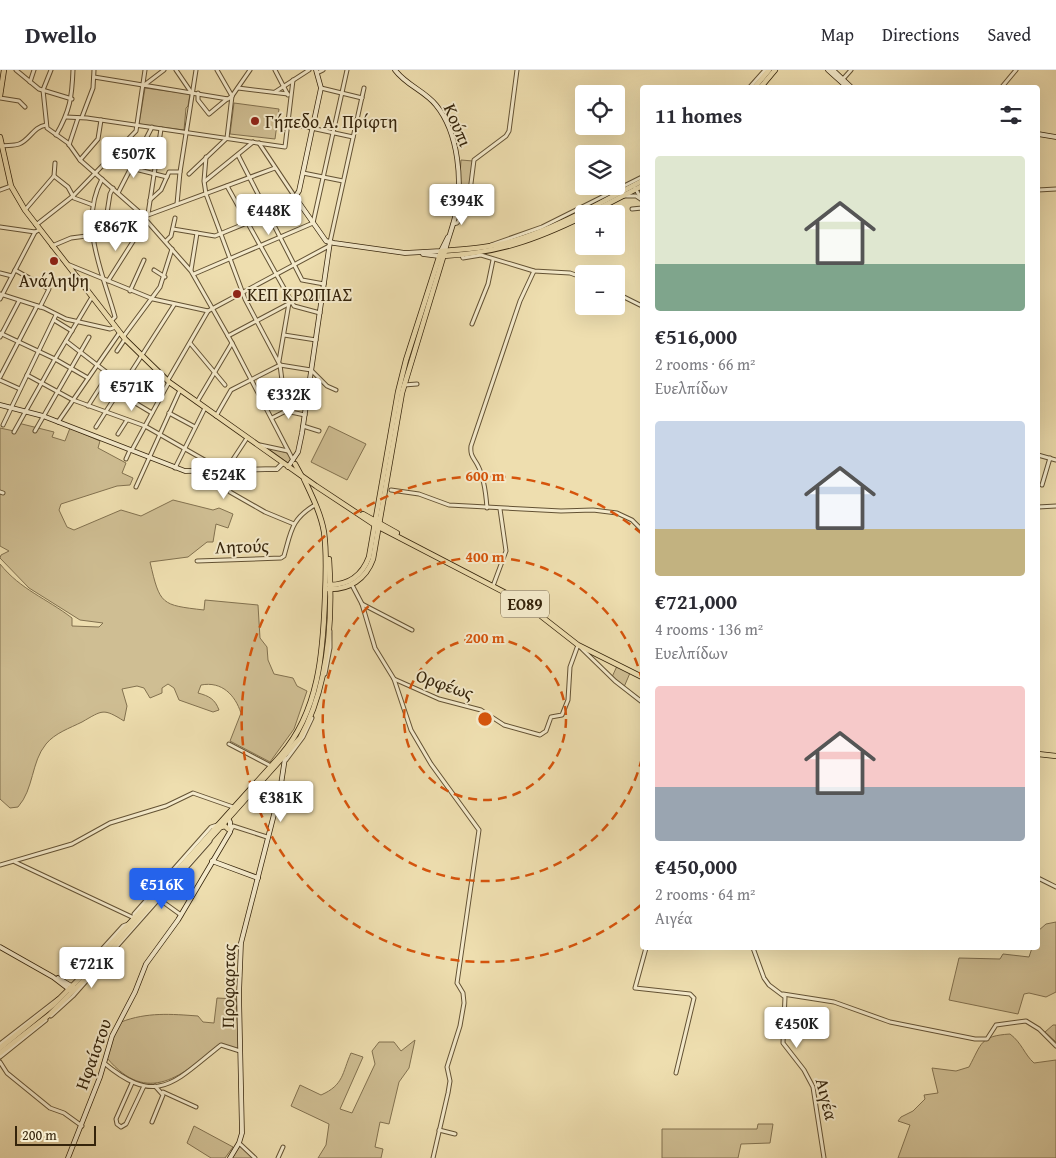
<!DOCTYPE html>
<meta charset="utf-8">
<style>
body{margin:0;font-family:"Gentium Book Plus",serif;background:#f7f7f7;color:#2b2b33;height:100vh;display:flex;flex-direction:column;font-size:19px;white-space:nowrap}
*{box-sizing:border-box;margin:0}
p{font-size:16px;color:#7c7c81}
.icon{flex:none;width:28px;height:28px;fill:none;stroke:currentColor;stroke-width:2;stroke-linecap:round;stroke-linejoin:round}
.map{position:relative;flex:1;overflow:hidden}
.sheet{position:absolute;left:640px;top:15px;width:400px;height:865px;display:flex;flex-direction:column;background:#fff;border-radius:5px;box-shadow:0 5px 20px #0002}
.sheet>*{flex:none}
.buttons{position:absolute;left:575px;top:15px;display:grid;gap:10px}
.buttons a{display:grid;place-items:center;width:50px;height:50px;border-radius:5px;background:#fff;box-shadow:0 5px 20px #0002;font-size:25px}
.scale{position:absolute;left:15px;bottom:12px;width:81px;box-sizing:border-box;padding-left:5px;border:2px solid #35240b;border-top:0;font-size:14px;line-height:18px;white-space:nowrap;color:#35240b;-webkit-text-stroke:4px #f4eacb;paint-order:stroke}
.price{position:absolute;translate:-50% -42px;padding:0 11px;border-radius:5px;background:#fff;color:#222;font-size:16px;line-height:32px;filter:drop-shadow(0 1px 2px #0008)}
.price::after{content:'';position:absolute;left:50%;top:30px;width:15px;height:11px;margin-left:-8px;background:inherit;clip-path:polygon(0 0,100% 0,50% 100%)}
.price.on{background:#2563eb;color:#fff}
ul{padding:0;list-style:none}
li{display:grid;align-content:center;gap:10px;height:265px;padding:0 15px}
li span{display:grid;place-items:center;height:155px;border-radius:5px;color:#555}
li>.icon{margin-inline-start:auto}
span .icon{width:90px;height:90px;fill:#fffc;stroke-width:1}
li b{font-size:21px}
h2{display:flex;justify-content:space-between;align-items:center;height:60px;padding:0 15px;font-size:21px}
header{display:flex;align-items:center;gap:30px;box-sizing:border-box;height:70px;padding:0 25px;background:#fff;border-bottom:1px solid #e1e1e2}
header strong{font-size:24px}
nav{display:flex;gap:28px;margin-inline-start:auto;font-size:18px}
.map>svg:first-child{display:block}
</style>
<header>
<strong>Dwello</strong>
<nav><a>Map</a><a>Directions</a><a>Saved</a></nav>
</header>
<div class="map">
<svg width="1056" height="1088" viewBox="0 0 1056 1088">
<rect width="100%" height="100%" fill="#eedeaf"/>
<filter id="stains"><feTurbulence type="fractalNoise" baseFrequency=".004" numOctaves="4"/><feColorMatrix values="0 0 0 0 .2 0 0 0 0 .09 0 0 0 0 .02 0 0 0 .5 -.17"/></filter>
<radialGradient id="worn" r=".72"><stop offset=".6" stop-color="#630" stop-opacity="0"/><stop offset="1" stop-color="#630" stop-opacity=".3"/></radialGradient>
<g fill="#cfbe93" stroke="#82714f">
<polygon points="145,18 190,24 188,36 186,38 184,60 139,54"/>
<polygon points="234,33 279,39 275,69 230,64"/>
<polygon points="461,90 473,91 469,120 459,119"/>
<path d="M18 353 54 362 52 367 65 371 70 358 100 371 98 378 126 393 122 403 133 408 130 415 117 416 61 434 59 440 67 457 74 460 121 440 141 446 173 430 213 440 219 438 233 444 228 458 216 454 213 472H207L188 487 150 492C160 535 161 535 204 540L205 530 258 535 260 568 267 577 268 590 274 604 293 608 297 616 307 621 294 659 270 692 230 671 241 643C235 625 222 611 201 615L198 623C209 626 215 629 219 640L213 642 179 630 174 618 168 614 162 618V623L150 628 144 618 137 616 122 619 127 636 124 651C103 638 103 640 82 652 70 658 55 663 46 674 31 692 34 719 18 737L10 738 0 729V494C21 520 46 528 72 548V556L99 557 103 553 80 550 29 518 0 488 1 485 9 481 0 476V358L14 361Z"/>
<polygon points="329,356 366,374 347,410 311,392"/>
<polygon points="274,379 287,383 292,390 288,393 270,380"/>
<polygon points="617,596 630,603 624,617 612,607"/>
<polygon points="1056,852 1056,922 1046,927 1029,923 1024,924 1018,944 949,930 959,888 1000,889 1003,884 1029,887 1032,878 1038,878 1038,861 1046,854"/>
<path d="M217 928 236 929 239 979 221 974C182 1005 148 1037 107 988L112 971 121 952C147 942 171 944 198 946L203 952 214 953Z"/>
<polygon points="1053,955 1056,955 1056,972 1045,962"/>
<path d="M1010 964C1022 973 1024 984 1034 993L1056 990V1088H898L910 1055 898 1051 901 1047 913 1041 925 1029 924 1025 938 1023 932 998 956 1001 969 997C982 973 980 966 1010 964Z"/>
<path d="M415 970 409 998 399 1012 389 1054 380 1052 375 1077 383 1079 381 1088H318L326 1075 329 1054 291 1036 300 1015 321 1025C344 1015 342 1003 351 983L363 987 340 1039 352 1043 375 994 372 981 379 972H394L401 981Z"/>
<polygon points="758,1054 773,1054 770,1073 741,1074 738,1088 662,1088 662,1059 757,1059"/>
<polygon points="194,1056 233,1077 225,1088 211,1088 187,1073"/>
<polygon points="239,1075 253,1088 231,1088"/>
</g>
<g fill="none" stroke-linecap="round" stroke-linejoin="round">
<g stroke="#635234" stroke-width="5">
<g id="street">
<polyline points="16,0 39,19 72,29"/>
<polyline points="51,0 43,20 47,58 68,73 80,90 138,141 191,201 232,273 293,390"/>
<polyline points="176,0 191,22"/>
<polyline points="217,0 232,26"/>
<polyline points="275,0 288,25"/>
<polyline points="317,3 323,0"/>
<polyline points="94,7 228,29 232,26"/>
<polyline points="843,9 851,0"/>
<polyline points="30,12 34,0"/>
<polyline points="143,16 164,0"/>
<polyline points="238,18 288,24"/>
<polyline points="321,18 362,28"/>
<polyline points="749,18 765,0"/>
<polyline points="1001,18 1016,0"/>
<polyline points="275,22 309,0"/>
<polyline points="198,23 198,30 209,44 227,29"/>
<polyline points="0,28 19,31 25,37"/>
<polyline points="66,47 87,48 285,77 293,10"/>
<polyline points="82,47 93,18 94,0"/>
<polyline points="288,53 353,67"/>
<path d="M56 65C70 41 72 27 73 0"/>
<polyline points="259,73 295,127"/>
<polyline points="69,75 78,48"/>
<path d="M1 76C7 75 14 76 19 74 30 70 33 57 46 55"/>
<polyline points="115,83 131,98 167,107"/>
<polyline points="238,85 302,210 324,214"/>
<polyline points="206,87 204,111 206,124 245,229 280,295 286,341"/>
<polyline points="80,90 98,69 101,50"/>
<polyline points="303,103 343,111"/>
<polyline points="189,104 227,68 232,26 250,0"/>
<polyline points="54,106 68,117 74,128 93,135"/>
<path d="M102 109C78 154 103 203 115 247L111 251"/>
<polyline points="205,111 253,72"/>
<polyline points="227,116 294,236 320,243"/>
<polyline points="635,118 642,130"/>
<polyline points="0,120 11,116"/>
<polyline points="1038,120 1056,119"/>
<polyline points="118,123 152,57"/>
<polyline points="624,126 636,126 642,130"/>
<polyline points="150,130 161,120 169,102 180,102 196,0"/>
<polyline points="177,134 180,102"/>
<polyline points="632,139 642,138"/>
<polyline points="25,140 54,106 55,93"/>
<polyline points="148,144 161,59"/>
<polyline points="148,145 275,98"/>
<polyline points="107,152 121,160"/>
<polyline points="453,154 457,153 465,143 469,129 474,90 506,66 509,61 517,0"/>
<polyline points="36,155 73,126 136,61 145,0"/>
<polyline points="0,157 35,162 39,160"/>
<polyline points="173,159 215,166 298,132"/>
<polyline points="104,162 110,124 113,118"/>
<polyline points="166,171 171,166 175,148"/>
<polyline points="330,172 364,18"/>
<polyline points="491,175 542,157 642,107"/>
<polyline points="52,176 71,168 140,159"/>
<polyline points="461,184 463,188 481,185 534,201 570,203 584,208"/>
<polyline points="67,194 153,229 208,241 329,176"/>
<polyline points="15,200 49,219 40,237"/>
<polyline points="154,200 165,207"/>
<polyline points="191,200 197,163"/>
<polyline points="0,203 12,206"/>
<polyline points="194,204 313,153 347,0"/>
<polyline points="108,211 146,151"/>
<polyline points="130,221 144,190"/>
<polyline points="616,223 642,236"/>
<polyline points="0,224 44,238 66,249 110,259 116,257"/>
<polyline points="0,229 35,162"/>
<polyline points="54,250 72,261"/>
<polyline points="472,254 488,214 493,190"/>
<polyline points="0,263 55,289 88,308"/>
<polyline points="284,265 316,270"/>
<polyline points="228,266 292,232"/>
<polyline points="0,267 19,231"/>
<polyline points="123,267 160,217 172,179"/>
<polyline points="66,271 114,308 127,328 152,343"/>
<polyline points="190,273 225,315"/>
<polyline points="117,281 125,269"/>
<polyline points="279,291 289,233"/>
<polyline points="280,295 311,300 327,316 336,320"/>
<polyline points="27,305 73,330 145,356 222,400"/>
<polyline points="0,307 37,236"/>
<polyline points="0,310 20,319"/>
<polyline points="168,310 208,241"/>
<polyline points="404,315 417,314"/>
<polyline points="197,332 232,273"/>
<polyline points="136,333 156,300"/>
<polyline points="88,336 102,314"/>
<polyline points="169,343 195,357"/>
<polyline points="216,346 231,320 280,295"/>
<polyline points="272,348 286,341 305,345"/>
<polyline points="58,352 120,262"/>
<polyline points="3,355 56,245"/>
<polyline points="303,356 319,361"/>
<polyline points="96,357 174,235"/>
<polyline points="35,361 89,267"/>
<polyline points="14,362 55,289 92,227"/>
<polyline points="118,364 127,350"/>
<polyline points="247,368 226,400 230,422 265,442 294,454"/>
<polyline points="260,375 288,381"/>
<polyline points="132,380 169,312"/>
<polyline points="1038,385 1056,390"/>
<polyline points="126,389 130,380"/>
<polyline points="175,398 205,338"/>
<polyline points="1042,415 1050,388"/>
<polyline points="136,417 180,320"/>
<polyline points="391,420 419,424 449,435 561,441 593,440 617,443 632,450 642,460"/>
<polyline points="0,422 3,423"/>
<polyline points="1038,437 1056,436"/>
<path d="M487 438C486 424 484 406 477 394 473 387 470 385 471 376L520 231 534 201"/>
<path d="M197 491 281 488 284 486C291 462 291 449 315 435"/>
<polyline points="352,515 362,534 375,578 394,609 439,629 481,640 504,655 540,665 546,661 551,647 562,645 568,630 570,597 578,575 615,611 642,632"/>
<polyline points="493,516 506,481 500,439"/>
<polyline points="362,534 412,560"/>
<polyline points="325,604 330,578 330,561"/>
<polyline points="394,609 411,660 431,694 479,760 457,913 463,923 464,933 460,956 447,997 450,1011 448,1023 433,1088"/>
<polyline points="229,674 271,696"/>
<polyline points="286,690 303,667 312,648"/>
<polyline points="256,718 278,729"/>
<polyline points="230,762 233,756 267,767"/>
<polyline points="15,792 134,848 134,844 211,757 217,755"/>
<polyline points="0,795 72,774 110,753 166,736 193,723 233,737"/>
<polyline points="1038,808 1056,817"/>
<polyline points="163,832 181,845"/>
<polyline points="646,878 635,918 690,924 694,928 676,1003"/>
<polyline points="753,878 764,908 769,915 785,927 783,973 804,1000 813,1017 824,1088"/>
<polyline points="82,906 84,899 123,856 128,854"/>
<polyline points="783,924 834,932 890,952 975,969 987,969 996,955 1026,951 1039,959 1056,976"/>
<polyline points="51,946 73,926 210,771"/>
<polyline points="0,974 58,929"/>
<polyline points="0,987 46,950"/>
<polyline points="0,992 7,1003 50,1038 64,1043 82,1056"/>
<path d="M104 993C158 1038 175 1011 221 975L240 981"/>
<polyline points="132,1013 116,1049 117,1054 121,1057 126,1054 144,1016"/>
<polyline points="163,1022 196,1037"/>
<polyline points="152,1052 163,1025 155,1016"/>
<polyline points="439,1060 455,1064"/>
<polyline points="239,1073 255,1088"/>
<polyline points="278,1088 283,1077"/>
</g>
</g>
<g stroke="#35240b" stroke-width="5.5">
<g id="secondary">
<polyline points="316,0 321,18 299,121 295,127 326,171 334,173 405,183 441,181 448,167"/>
<path d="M395 0C406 15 425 21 436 35 459 63 463 113 455 147 452 159 448 169 445 181"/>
<polyline points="828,0 848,18"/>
<polyline points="833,0 852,18"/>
<polyline points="1038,64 1056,67"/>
<polyline points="423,184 439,186"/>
<polyline points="0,335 43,346 185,401 277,399 283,393"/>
<polyline points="288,397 298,382 302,363 330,172"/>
<polyline points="212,791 258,808"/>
<polyline points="0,877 53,907 70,920"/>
<polyline points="58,908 73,917"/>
<polyline points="68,1088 100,1007 112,966 135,922 146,894 178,850 230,762 230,752 227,747"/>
<polyline points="230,1088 239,1073 242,1063 239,924 241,873 280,721 285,688"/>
</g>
</g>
<g stroke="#35240b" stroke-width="6">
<g id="primary">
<polyline points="754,18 769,0"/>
<polyline points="760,18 775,0"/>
<polyline points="0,26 4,0"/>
<polyline points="0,67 11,116 25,140 125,269 169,312 316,416 375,455 523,532 578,575 642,607"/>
<polyline points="588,144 642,116"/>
<path d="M443 186C498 183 535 170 584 146"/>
<polyline points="295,394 301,405"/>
<polyline points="363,444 397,463"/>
<path d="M329 515C348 515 362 506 369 487L398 322 406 290 441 181C465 179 489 178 513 171 558 158 601 132 642 111"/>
<path d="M328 519C349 520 366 509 373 489L402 323 445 181"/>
<polyline points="1038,684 1056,686"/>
<polyline points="221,757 225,756 228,759"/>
<path d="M0 978 54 934 82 906 281 685C319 641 323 583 325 527 326 505 327 484 324 462 321 444 312 426 304 409"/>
<path d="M0 983 49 945 85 909 300 668C329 616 333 548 329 489"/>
</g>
</g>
<use href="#street" stroke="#f4eacb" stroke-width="3"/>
<use href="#secondary" stroke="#f4eacb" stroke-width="4"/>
<use href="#primary" stroke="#eedeaf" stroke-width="4.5"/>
</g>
<g fill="none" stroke="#d6540c" stroke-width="2.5" stroke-dasharray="9 6">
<circle cx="485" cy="649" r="81"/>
<path d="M642 688A162 162 0 1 1 642 610"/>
<path d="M641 835A243 243 0 1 1 641 463"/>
</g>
<g fill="#8f2418" stroke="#f4eacb" stroke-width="2">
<circle cx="255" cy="51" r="5"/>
<circle cx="54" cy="191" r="5"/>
<circle cx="237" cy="224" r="5"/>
</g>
<g text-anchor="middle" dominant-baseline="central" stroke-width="4" stroke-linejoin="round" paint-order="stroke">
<rect fill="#f4eacb" stroke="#6e5f45" stroke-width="1" x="501" y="520.5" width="48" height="27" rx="4"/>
<g font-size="16" font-weight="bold" fill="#35240b">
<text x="525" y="534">ΕΟ89</text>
</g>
<g font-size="18" fill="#35240b" stroke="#f4eacb" text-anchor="start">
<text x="265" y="51">Γήπεδο Α. Πρίφτη</text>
<text x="54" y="210" text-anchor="middle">Ανάληψη</text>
<text x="247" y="224">ΚΕΠ ΚΡΩΠΙΑΣ</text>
</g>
<g font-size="18" fill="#35240b" stroke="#f4eacb">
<text transform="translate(458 55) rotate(67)">Κούπι</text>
<text transform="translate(242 476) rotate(-2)">Λητούς</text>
<text transform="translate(445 614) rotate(19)">Ορφέως</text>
<text transform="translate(228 916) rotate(-89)">Προφαρτας</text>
<text transform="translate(93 984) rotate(-70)">Ηφαίστου</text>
<text transform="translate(827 1029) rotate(76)">Αιγέα</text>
</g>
</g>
<circle cx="485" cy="649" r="8" fill="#d6540c" stroke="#f4eacb" stroke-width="2.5"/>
<g font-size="15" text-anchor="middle" font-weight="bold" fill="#d6540c" stroke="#f4eacb" stroke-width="4" stroke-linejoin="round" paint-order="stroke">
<text x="485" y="411">600 m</text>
<text x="485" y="492">400 m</text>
<text x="485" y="573">200 m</text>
</g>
<rect width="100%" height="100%" filter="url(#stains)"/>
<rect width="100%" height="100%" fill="url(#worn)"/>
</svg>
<div class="buttons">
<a><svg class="icon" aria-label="locate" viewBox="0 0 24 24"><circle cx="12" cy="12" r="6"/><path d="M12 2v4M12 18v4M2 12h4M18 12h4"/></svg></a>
<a><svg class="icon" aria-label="layers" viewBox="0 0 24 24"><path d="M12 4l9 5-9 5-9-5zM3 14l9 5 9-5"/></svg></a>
<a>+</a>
<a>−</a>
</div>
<div class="scale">200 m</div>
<b class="price" style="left:134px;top:109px">€507K</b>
<b class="price" style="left:462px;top:156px">€394K</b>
<b class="price" style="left:269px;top:166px">€448K</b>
<b class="price" style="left:116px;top:182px">€867K</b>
<b class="price" style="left:132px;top:342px">€571K</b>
<b class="price" style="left:289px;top:350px">€332K</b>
<b class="price" style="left:224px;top:430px">€524K</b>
<b class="price" style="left:281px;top:753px">€381K</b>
<b class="price on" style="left:162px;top:840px">€516K</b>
<b class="price" style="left:92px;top:919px">€721K</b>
<b class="price" style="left:797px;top:979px">€450K</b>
<section class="sheet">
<h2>11 homes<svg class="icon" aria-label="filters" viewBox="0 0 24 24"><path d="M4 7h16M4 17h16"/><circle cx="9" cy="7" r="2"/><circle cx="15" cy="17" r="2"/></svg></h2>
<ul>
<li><span style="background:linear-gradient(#dfe7d0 70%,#7fa58c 0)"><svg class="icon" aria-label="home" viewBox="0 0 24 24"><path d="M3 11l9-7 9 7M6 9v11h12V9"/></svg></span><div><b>€516,000</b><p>2 rooms · 66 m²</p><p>Ευελπίδων</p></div></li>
<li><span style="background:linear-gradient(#c9d6e8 70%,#c2b280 0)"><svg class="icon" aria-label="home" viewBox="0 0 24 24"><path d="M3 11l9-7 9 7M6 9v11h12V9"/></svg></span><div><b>€721,000</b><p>4 rooms · 136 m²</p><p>Ευελπίδων</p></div></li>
<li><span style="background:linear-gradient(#f6c9c9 65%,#9aa5b1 0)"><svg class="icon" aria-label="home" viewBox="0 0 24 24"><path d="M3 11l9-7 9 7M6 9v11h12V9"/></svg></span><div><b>€450,000</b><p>2 rooms · 64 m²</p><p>Αιγέα</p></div></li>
</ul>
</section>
</div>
